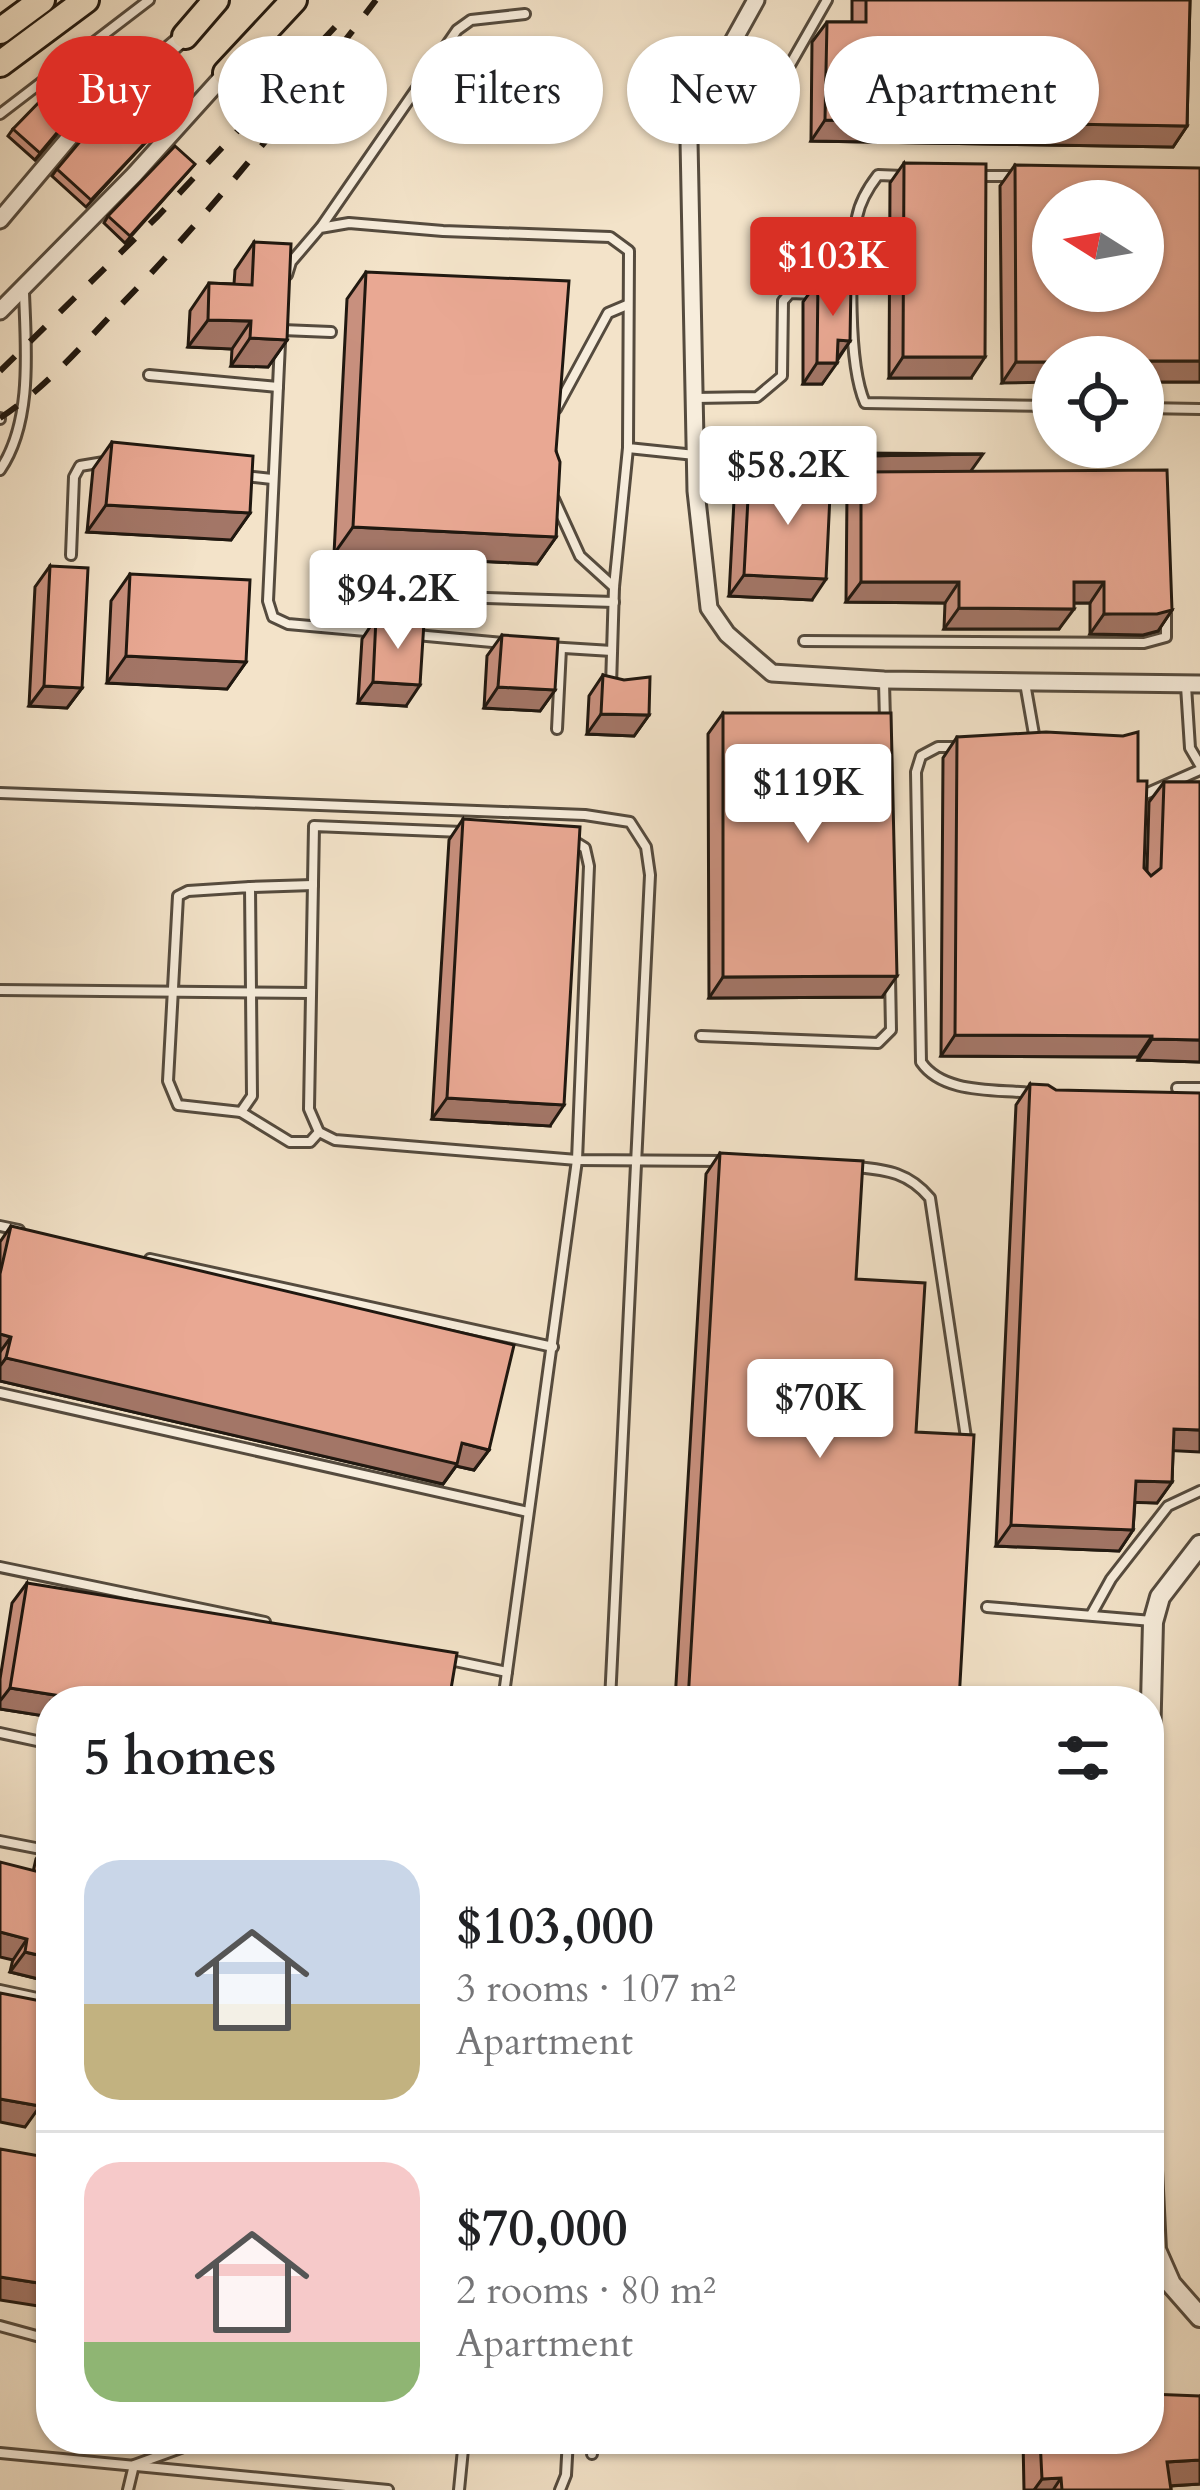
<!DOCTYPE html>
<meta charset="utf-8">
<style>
body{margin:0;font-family:Cardo,serif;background:#f2f2f2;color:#202124;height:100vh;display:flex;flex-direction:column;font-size:45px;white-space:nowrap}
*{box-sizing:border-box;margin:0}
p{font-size:39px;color:#757577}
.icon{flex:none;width:66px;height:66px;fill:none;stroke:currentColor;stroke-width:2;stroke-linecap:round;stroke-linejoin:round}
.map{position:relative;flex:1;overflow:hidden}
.sheet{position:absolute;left:36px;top:1686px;width:1128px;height:768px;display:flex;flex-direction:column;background:#fff;border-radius:48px;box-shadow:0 3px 9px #0004}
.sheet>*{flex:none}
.top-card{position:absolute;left:36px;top:36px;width:1128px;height:108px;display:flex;gap:24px}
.needle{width:78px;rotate:281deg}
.tools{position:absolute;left:1032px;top:180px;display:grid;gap:24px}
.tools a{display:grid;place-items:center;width:132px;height:132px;border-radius:50%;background:#fff;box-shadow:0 3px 9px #0004;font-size:60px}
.price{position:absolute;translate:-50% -102px;padding:0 27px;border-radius:12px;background:#fff;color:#222;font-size:39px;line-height:78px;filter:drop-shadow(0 3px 6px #0008)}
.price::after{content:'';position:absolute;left:50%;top:72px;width:36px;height:27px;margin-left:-18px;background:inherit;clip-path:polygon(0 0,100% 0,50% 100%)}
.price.on{background:#d93025;color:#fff}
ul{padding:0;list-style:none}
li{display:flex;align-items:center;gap:36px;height:300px;padding:0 48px}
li+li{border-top:3px solid #e0e0e0}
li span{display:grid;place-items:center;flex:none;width:336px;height:240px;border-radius:36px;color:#555}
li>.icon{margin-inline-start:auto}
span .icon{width:144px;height:144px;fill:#fffc;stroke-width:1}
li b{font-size:51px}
h2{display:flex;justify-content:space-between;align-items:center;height:144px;padding:0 48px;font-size:51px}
.pill{padding:0 42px;border-radius:54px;background:#fff;box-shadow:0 3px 9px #0004;font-size:42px;line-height:108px}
.pill.on{background:#d93025;color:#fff}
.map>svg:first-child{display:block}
</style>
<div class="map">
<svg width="1200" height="2490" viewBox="0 0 1200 2490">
<rect width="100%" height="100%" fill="#f3e3c9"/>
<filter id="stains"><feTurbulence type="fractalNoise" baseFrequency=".00167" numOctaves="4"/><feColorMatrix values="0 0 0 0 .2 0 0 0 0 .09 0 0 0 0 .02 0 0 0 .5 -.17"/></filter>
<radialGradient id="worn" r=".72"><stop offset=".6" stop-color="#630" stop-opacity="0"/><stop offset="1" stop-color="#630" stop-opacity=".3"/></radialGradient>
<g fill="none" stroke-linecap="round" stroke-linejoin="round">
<g stroke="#554b3e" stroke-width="14">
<g id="service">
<polyline points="778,86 827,0"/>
<polyline points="0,114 149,0"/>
<path d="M903 176 878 175C868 188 860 201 857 217 849 260 848 364 865 403L1053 406"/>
<polyline points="978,176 1017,176"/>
<polyline points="321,227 457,30 471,20 525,14"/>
<polyline points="287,275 291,262 320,228 349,223 443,231 610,237 629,251 628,448 695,455"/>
<polyline points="282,330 331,332"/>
<polyline points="280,343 268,601 273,617 288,624 377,632"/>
<polyline points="149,375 278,387"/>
<polyline points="694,398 757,397 782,376 783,301 790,293 816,294"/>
<polyline points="1143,408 1200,409"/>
<polyline points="556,409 608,313 627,305"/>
<polyline points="0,418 0,419"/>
<path d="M0 470C33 422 26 348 24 293"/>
<polyline points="244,476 272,479"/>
<polyline points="823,485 862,484"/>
<polyline points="698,491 749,492"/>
<polyline points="554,499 580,556 614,587"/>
<polyline points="71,555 74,477 80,466 104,462"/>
<polyline points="331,593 614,602"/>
<polyline points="416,635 503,643"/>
<polyline points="804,641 1144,643 1166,637 1166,613"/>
<polyline points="548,647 612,651"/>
<polyline points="884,682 885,721"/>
<polyline points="1025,683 1035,740"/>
<polyline points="611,686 614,587 628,448"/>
<polyline points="1186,686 1190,748 1200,765"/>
<polyline points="557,729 561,648"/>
<path d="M959 747H938L921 756 916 772 921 1062C943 1094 994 1089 1030 1093"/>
<polyline points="0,793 585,815 630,822 646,847 650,875 610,1701"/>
<polyline points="1141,796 1200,770"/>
<polyline points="462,832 314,826 309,1109 319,1132 335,1140 577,1160 722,1161"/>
<polygon points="250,887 252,1096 241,1112 178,1105 168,1081 178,896 188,891"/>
<polyline points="250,887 313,885"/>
<polyline points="0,990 311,993"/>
<polyline points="701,1036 878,1043 891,1030 890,976"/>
<polyline points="1177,1088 1200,1088"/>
<polyline points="241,1112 290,1142 310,1142 319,1132"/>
<path d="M857 1167C888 1170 909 1173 930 1198L967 1444"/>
<polyline points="0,1226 19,1230"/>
<polyline points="150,1259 553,1347"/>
<polyline points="0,1393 528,1512"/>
<polyline points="0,1567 265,1622"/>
<polyline points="987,1607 1152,1621"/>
<polyline points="1091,1615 1111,1579 1168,1506 1200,1491"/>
<polyline points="450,1660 507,1672"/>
<polyline points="503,1701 577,1160 589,866 585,848 572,840"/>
<polyline points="0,1733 51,1744"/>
<polyline points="0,1841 51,1851"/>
<polyline points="0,1990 51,2001"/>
<polyline points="0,2326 51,2340"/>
<polyline points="0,2453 388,2490"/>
<polyline points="592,2454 593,2439"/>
<polyline points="128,2490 134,2465 181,2448 183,2439"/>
<polyline points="459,2490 464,2439"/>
<polyline points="560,2490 566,2475 568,2439"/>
</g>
</g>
<g stroke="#554b3e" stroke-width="21">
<g id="minor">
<polyline points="756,0 701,99 689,141 696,491 709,608 727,634 772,673 884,680 1200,684"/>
<polyline points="0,220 80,125 185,36"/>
<polyline points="0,311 134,175 226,73"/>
</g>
</g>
<g stroke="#554b3e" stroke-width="24">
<g id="tertiary">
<polyline points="1149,1785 1153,1622 1160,1597 1200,1545"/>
<polyline points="1149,2110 1156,2250 1171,2284 1200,2317"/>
</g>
</g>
<g stroke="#201810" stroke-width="30">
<g id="primary">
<polyline points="0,31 42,0"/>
<polyline points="185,36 216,0"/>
<polyline points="0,64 86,0"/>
<polyline points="226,73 294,0"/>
</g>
</g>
<use href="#service" stroke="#f7eddc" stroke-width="8"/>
<use href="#minor" stroke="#f7eddc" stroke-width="15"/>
<use href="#tertiary" stroke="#f7eddc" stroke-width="18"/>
<use href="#primary" stroke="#f3e3c9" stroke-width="24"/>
<g stroke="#201810" stroke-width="6" stroke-dasharray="21 21" stroke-linecap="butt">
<polyline points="0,371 158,216 335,27"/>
<path d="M0 418C43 390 79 349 115 311 210 214 294 108 376 0"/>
</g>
</g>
<g fill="#c8907e" stroke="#201810" stroke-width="3">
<polygon points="852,0 1190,0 1187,126 1173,147 811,141 812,42 827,22 852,22"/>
<polygon points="107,84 102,91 71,117 35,160 8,136 13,129"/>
<polygon points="157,130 86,207 52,176 57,169"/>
<polygon points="904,163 971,378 889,378 890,183"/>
<polygon points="195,164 125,243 104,223 108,216"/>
<polygon points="1015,165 1200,382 1143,382 1143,357 1002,383 1000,186"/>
<polygon points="254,242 287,340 268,367 231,366 232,349 188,347 190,311 209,283 234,284 235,270"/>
<polygon points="366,272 556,451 556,537 537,564 334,554 347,299"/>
<polygon points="818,281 850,341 822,384 803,384 803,302"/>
<polygon points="112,442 250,513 231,540 87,532 93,469"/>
<polygon points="751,445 832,457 818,477 812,600 729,596 734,500 746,483 735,483 736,465"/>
<polygon points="861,453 970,471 1172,610 1158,631 1143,635 1090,634 1090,603 1074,603 1059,629 944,629 945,603 846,602 847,493 858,476 847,476 847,474"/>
<polygon points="50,566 82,688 67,708 29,706 35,587"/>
<polygon points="130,574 246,662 227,689 107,683 111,601"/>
<polygon points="376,618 406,706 358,703 362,639"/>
<polygon points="502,635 555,690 540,711 484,708 487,656"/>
<polygon points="603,675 649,715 634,736 587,734 589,696"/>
<polygon points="723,713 882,997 709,998 708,734"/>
<polygon points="957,737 1138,781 1144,868 1147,871 1149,802 1164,782 1200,782 1200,1062 1138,1060 1138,1057 941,1056 943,758"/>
<polygon points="463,819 550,1126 432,1119 449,840"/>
<polygon points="1030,1084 1173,1451 1172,1482 1157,1503 1135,1502 1133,1530 1119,1551 996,1546 1016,1105"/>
<polygon points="720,1153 856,1279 916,1432 959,1701 675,1701 706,1174"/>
<polygon points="11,1226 489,1450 474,1470 456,1466 443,1484 0,1381 0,1242"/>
<polygon points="27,1583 51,1717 0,1709 0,1679 12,1603"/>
<polygon points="51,1839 51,1982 10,1972 36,1859"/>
<polygon points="1200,2396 1200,2484 1171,2486 1171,2490 1024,2490 1023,2439 1149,2439"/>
</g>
<g fill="#a37667" stroke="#201810" stroke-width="3">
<polygon points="107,84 102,91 71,117 35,160 76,110"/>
<polygon points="825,120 1187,126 1173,147 811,141"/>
<polygon points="208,320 251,321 232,349 188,347"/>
<polygon points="250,338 287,340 268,367 231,366"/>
<polygon points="838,340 850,341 835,362"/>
<polygon points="903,357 985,357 971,378 889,378"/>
<rect x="1143" y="361" width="57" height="21"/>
<polygon points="1016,362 1053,362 1053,382 1002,383"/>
<polygon points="817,363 837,363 822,384 803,384"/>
<polygon points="983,454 968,475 861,472 858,476 847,476 861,456"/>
<polygon points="832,457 818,478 790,484 749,479 746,483 735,483 750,462"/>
<polygon points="106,505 250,513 231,540 87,532"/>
<polygon points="353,527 556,537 537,564 334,554"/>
<polygon points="744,575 826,579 812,600 729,596"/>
<polygon points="861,582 959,582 945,603 846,602"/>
<polygon points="1074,582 1104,582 1090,603 1060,603"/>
<polygon points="959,608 1074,609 1059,629 944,629"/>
<polygon points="1172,610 1158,631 1143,635 1090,634 1104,614"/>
<polygon points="126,656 246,662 227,689 107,683"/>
<polygon points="373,682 420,685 406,706 358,703"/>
<polygon points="44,686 82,688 67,708 29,706"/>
<polygon points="498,687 555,690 540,711 484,708"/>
<polygon points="601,714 649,715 634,736 587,734"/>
<polygon points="897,976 882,997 709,998 723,977"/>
<polygon points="955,1035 1152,1036 1138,1057 941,1056"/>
<polygon points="1152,1039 1200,1040 1200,1062 1138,1060"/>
<polygon points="447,1098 564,1105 550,1126 432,1119"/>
<polygon points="0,1334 11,1337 0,1352"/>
<polygon points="6,1358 462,1443 489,1450 474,1470 456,1466 443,1484 0,1381 0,1366"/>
<polygon points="1174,1429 1200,1430 1200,1452 1159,1450"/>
<polygon points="1136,1481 1172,1482 1157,1503 1121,1502"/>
<polygon points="1011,1525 1133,1530 1119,1551 996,1546"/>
<polygon points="10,1688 93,1701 51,1701 51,1717 0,1709 0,1701"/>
<polygon points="0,1932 27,1939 13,1960 0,1957"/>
<polygon points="25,1952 51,1958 51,1982 10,1972"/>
<polygon points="0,2099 40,2106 25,2127 0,2122"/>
<polygon points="0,2277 51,2285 51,2308 0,2300"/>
<polygon points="1200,2460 1200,2484 1150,2487 1167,2462"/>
<polygon points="1061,2478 1053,2490 1034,2490 1042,2479"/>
</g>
<g fill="#e9a893" stroke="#201810" stroke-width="3" fill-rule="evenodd">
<polygon points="866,0 1190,0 1187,126 825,120 827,22 866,22"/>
<polygon points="80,60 107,84 76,110 40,153 13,129"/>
<polygon points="125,100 157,130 91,200 57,169 93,126"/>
<polygon points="175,146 195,164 130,236 108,216"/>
<polygon points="904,163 986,164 985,357 903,357"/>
<path d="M1015 165 1200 168V361H1143V357H1053V362H1016ZM1053 201H1143V291H1053Z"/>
<polygon points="254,242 291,244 287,340 250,338 251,321 208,320 209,283 252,285"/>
<polygon points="366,272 569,281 556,451 560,462 556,537 353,527"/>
<polygon points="818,281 851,282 850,341 838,340 837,363 817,363"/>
<polygon points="112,442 253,456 250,513 106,505"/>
<polygon points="751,445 833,448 832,457 805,463 750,462"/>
<polygon points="861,453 983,454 861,456"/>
<polygon points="1167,470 1172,610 1157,614 1104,614 1104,582 1074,582 1074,609 959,608 959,582 861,582 861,472"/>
<polygon points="831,474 826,579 744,575 749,479 806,479"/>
<polygon points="50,566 88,568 82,688 44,686"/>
<polygon points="130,574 250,580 246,662 126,656"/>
<polygon points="376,618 424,622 420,685 373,682"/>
<polygon points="502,635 558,639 555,690 498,687"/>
<polygon points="603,675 624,680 650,677 649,715 601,714"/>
<polygon points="723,713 891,713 897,976 723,977"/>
<polygon points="1046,732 1123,736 1138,732 1138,781 1147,781 1144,868 1151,876 1161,868 1164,782 1200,782 1200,1040 1152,1039 1152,1036 955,1035 957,737"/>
<polygon points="463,819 580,827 564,1105 447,1098"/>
<polygon points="1030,1084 1048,1085 1056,1090 1200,1093 1200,1430 1174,1429 1172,1482 1136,1481 1133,1530 1011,1525"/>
<polygon points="720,1153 863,1161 856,1279 925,1283 916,1432 974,1435 959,1701 688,1701"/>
<polygon points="11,1226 514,1345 489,1450 462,1443 457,1464 6,1358 11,1337 0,1334 0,1274"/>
<polygon points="27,1583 457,1653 449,1701 93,1701 10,1688"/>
<polygon points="51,1839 51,1958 25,1952 27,1939 0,1932 0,1862 43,1873"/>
<polygon points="0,1993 51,2003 51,2045 40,2106 0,2099"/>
<polygon points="0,2149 51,2158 51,2285 0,2277"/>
<polygon points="1149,2394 1200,2396 1200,2460 1167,2462 1171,2490 1062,2490 1061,2478 1042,2479 1040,2439 1149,2439"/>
</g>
<rect width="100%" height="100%" filter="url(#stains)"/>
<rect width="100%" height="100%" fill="url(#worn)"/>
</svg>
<div class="tools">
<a><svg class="needle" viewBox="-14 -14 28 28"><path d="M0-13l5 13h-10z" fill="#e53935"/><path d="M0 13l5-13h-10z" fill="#757577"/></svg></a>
<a><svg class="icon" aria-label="locate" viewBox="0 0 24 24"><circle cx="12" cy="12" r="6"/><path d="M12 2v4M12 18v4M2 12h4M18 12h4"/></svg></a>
</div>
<b class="price on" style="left:833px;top:319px">$103K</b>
<b class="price" style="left:788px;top:528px">$58.2K</b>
<b class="price" style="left:398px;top:652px">$94.2K</b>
<b class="price" style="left:808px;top:846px">$119K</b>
<b class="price" style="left:820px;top:1461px">$70K</b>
<div class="top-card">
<a class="pill on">Buy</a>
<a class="pill">Rent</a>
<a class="pill">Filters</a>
<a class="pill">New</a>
<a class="pill">Apartment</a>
</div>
<section class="sheet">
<h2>5 homes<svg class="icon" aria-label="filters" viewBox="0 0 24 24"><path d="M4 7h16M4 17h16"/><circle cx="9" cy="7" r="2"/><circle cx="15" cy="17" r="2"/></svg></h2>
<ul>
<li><span style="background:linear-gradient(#c9d6e8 60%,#c2b280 0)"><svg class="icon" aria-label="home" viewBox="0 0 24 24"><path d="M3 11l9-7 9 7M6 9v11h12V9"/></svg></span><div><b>$103,000</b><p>3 rooms · 107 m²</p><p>Apartment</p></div></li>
<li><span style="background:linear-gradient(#f6c9c9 75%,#8fb573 0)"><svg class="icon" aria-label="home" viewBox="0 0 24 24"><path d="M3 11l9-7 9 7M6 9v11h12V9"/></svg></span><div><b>$70,000</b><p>2 rooms · 80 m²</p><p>Apartment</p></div></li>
</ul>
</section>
</div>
